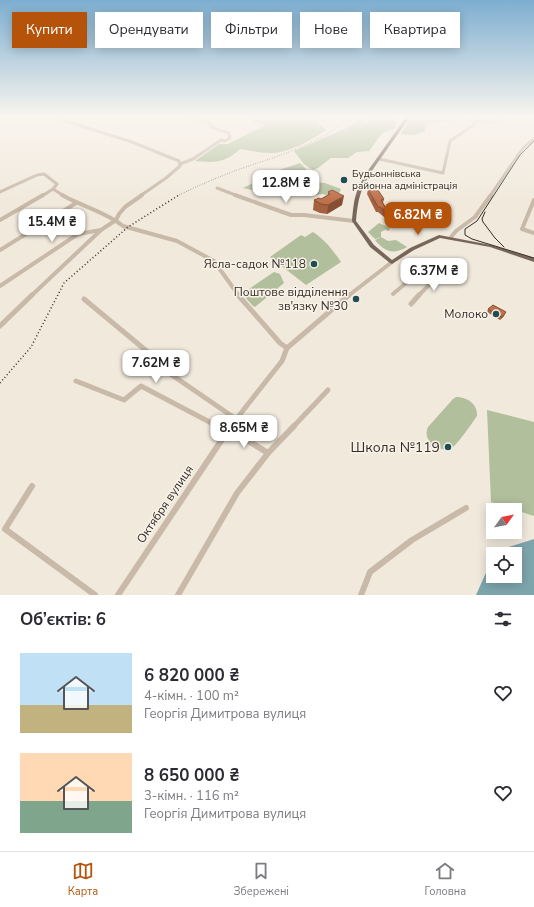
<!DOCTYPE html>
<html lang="uk">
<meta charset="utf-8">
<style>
body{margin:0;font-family:"Nunito Sans",sans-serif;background:#f2f2f3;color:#2b2b33;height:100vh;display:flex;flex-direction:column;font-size:15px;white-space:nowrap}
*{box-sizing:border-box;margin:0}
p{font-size:13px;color:#7c7c81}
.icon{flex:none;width:22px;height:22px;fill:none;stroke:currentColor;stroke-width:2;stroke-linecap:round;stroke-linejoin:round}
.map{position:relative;height:595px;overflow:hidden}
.sheet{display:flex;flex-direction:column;background:#fff;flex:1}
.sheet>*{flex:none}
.guide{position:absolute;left:12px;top:12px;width:510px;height:36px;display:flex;gap:8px}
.needle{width:26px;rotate:57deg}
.buttons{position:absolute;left:486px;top:503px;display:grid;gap:8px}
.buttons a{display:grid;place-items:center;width:36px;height:36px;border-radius:0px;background:#fff;box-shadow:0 2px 10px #0003;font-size:20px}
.price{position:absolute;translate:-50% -34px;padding:0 9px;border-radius:8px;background:#fff;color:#222;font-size:13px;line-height:26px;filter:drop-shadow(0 1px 2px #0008)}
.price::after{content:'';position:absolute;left:50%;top:24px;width:12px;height:9px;margin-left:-6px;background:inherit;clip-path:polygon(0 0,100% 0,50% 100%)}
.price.current{background:#b45309;color:#fff}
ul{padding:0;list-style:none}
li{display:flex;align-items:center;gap:12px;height:100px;padding:0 20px}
li span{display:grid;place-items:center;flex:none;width:112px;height:80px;border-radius:0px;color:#555}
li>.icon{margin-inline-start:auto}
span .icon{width:48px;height:48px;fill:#fffc;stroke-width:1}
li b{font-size:17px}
h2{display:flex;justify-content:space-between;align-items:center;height:48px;padding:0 20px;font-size:17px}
.chip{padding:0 14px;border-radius:0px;background:#fff;box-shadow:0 2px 10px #0003;font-size:14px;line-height:36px}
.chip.current{background:#b45309;color:#fff}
.menu{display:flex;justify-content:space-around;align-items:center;height:56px;border-top:1px solid #e1e1e2;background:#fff;font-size:11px;color:#7c7c81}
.menu a{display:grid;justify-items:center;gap:2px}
.menu .current{color:#b45309}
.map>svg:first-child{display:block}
</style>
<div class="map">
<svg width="534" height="595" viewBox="0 0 534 595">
<rect width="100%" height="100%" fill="#f1e9dc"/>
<g fill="#b1bf9d">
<path d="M254 117H325L317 122 326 130C312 140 287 154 269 153 259 153 250 150 240 149 225 163 215 163 195 161L219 144H228L265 125 251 121Z"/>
<polygon points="372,117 389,117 395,121 396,128 382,133 369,151 357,152 348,158 331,158 318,168 313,170 304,164 294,151 347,128 359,120 363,120 363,122 368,122 372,120"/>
<polygon points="411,117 462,117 457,120 426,123 425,131 414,135 401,134"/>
<polygon points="300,163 306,169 306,180 312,182 325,183 341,189 336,199 323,194 307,196 284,188 252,190 243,188 282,169"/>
<polygon points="379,223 390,228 389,231 385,230 381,232 381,237 375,239 368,232"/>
<path d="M313 232C325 240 332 249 341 262L306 285 270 257 301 235 305 237Z"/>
<path d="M381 237 388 241 396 240 407 247C393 255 385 252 375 240Z"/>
<polygon points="274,272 280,274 284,283 255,307 253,306 244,296 243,293"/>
<path d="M456 397C467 397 478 404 477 416 472 423 457 446 450 449 444 451 436 447 432 444 427 439 425 434 428 427L453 399Z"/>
<polygon points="487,410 534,422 534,516 491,502"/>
</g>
<polygon fill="#7da6ac" points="534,539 534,595 476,595 493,557 493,576 515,576 515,554 494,554 496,551"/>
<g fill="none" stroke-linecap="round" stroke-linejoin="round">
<g stroke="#c8b9a9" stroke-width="3">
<polyline points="53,117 132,142 179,161 180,166 166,178 140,196"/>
<polyline points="475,119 492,123 500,117"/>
<polyline points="379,159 443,173 450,141 475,124 475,119 477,117"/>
<polyline points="180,164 193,159 221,140 225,141 230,138 229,133 211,127 210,123 188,117"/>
<polyline points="217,188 238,196"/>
<polyline points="0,192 37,175 44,174 57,184 53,189 64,196"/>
<polyline points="42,196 53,189"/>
<polyline points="490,196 523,148 534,139"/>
</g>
<g stroke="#c8b9a9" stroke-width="4">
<path d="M62 195C81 206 106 212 123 226L177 241 214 261 239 296"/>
<polyline points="235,195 291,215 304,215 354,221"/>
<polyline points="534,200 522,229 534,233"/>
<polyline points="0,220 43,195"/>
<polyline points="451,237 456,231 475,217 491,195"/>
<polyline points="0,250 76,203"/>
<polyline points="0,286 78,234 101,230 116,220 119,214 125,207 142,195"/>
<polyline points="393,294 413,277 425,282 435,274"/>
<polyline points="31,296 101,230"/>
<polyline points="348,296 392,262"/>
<polyline points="418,296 430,284 425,282"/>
</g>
<g stroke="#c8b9a9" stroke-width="5">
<polyline points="238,295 280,343 287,348"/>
<polyline points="84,299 149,353 169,373 236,419"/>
<polyline points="411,304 419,295"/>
<polyline points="0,326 32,295"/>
<polyline points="76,381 124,400 141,386 219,427"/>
<polyline points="230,427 282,361 287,348 349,295"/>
<polyline points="293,427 328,390"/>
</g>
<g stroke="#c8b9a9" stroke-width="6">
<polyline points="217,426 227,431"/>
<polyline points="229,429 268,453"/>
<polyline points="32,486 5,529 95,595"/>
<polyline points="118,595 231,426"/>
<polyline points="178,595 237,493 269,452 294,426"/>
<polyline points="361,595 370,572 412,540 466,508"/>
</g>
<path fill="#77665a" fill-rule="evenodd" d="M406 117H410L371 172C360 191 358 199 356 221L374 245 392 260 410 248 439 235 491 245 534 258V262L490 247 440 238 414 250 392 264 390 263 370 247 352 221C354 199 355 191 367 172Z"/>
<g stroke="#352d28" stroke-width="1">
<polyline points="534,141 520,155 477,221 465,229 465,235 472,239 534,258"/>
<polyline points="485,212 482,219 483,222 495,238 504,247"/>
</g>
<path stroke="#352d28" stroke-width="1" stroke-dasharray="0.5 2" stroke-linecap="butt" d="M177 196C197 186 216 178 237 170 265 160 330 142 346 117"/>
<polyline stroke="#352d28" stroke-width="1.5" stroke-dasharray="1 2.5" stroke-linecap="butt" points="0,383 31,347 64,283 128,227 179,195"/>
</g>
<g fill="#a46140">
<polygon points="368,189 376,191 384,199 383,203 387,210 403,220 393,224 378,212 376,212 367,194"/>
<polygon points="332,190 342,205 327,214 320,213 313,210 314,200 321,199 328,195 328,192"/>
<polygon points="488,309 504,316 500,320 487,312"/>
</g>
<g fill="#864f34">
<polygon points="344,196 342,205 327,214 328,205"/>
<polygon points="405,214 403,220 393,224 394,218"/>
<polygon points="506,312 504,316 500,320 502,317"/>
</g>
<g fill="#bf714b" stroke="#864f34">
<polygon points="375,188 376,191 378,190 384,199 381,200 387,210 395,208 405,214 394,218 380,207 378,207 368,189"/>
<polygon points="332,190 344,196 328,205 321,204 314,200 319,198 321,199 330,194 328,192"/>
<polygon points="493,305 506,312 502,317 488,309"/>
</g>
<linearGradient id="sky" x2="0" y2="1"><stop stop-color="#7daed0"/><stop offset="0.58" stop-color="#f9f5ef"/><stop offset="1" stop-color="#f9f5ef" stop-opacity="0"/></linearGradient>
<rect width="534" height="201" fill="url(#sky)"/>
<g fill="#204d55" stroke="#f8f2e8" stroke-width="1.5">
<circle cx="344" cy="180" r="4"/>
<circle cx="314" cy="264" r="4"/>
<circle cx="356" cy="299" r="4"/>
<circle cx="496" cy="314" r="4"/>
<circle cx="448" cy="447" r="4"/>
</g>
<g text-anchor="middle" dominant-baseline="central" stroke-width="3" stroke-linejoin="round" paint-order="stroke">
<g font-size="10" fill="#352d28" stroke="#f8f2e8" text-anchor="start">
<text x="352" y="174">Будьоннiвська<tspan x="352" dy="12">районна адміністрація</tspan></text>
</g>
<g font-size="12" fill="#352d28" stroke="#f8f2e8" text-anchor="end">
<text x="306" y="264">Ясла-садок №118</text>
<text x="348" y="292">Поштове відділення<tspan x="348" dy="14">зв'язку №30</tspan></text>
<text x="488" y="314">Молоко</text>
</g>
<g font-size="12" fill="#352d28" stroke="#f8f2e8">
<text transform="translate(165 504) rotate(-56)">Октября вулиця</text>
</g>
<g font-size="14" fill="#352d28" stroke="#f8f2e8" text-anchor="end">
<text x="440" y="447">Школа №119</text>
</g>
</g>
</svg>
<div class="buttons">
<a><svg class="needle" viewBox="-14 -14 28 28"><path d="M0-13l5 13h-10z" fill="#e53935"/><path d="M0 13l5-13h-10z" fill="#7c7c81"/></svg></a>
<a><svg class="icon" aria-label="locate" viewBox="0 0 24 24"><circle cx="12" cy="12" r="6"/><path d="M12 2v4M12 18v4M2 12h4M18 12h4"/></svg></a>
</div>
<b class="price" style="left:286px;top:204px">12.8M ₴</b>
<b class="price current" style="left:418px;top:236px">6.82M ₴</b>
<b class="price" style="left:52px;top:243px">15.4M ₴</b>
<b class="price" style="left:434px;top:292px">6.37M ₴</b>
<b class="price" style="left:156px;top:384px">7.62M ₴</b>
<b class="price" style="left:244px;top:449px">8.65M ₴</b>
<div class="guide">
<a class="chip current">Купити</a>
<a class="chip">Орендувати</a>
<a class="chip">Фільтри</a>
<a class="chip">Нове</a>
<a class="chip">Квартира</a>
</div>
</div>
<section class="sheet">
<h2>Об’єктів: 6<svg class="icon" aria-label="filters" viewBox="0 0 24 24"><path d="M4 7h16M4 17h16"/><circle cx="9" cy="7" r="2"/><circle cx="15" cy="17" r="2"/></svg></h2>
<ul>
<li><span style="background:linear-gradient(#bfe0f5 65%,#c2b280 0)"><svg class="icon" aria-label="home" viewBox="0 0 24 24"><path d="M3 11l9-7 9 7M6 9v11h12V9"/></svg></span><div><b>6 820 000 ₴</b><p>4-кімн. · 100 m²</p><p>Георгія Димитрова вулиця</p></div><svg class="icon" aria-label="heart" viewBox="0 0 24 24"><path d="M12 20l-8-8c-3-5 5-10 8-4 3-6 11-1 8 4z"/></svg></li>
<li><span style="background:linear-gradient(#ffd9b3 60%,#7fa58c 0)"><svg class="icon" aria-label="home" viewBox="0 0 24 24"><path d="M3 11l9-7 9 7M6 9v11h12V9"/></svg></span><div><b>8 650 000 ₴</b><p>3-кімн. · 116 m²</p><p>Георгія Димитрова вулиця</p></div><svg class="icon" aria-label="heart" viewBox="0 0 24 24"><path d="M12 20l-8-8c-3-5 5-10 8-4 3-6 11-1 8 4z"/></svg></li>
</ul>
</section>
<nav class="menu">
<a class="current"><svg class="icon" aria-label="map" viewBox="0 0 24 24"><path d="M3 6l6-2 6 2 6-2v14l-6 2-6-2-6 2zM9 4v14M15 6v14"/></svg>Карта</a>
<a><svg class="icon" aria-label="saved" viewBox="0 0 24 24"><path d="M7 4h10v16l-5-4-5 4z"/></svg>Збережені</a>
<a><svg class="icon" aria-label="home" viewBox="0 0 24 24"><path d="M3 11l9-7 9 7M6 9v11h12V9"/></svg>Головна</a>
</nav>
